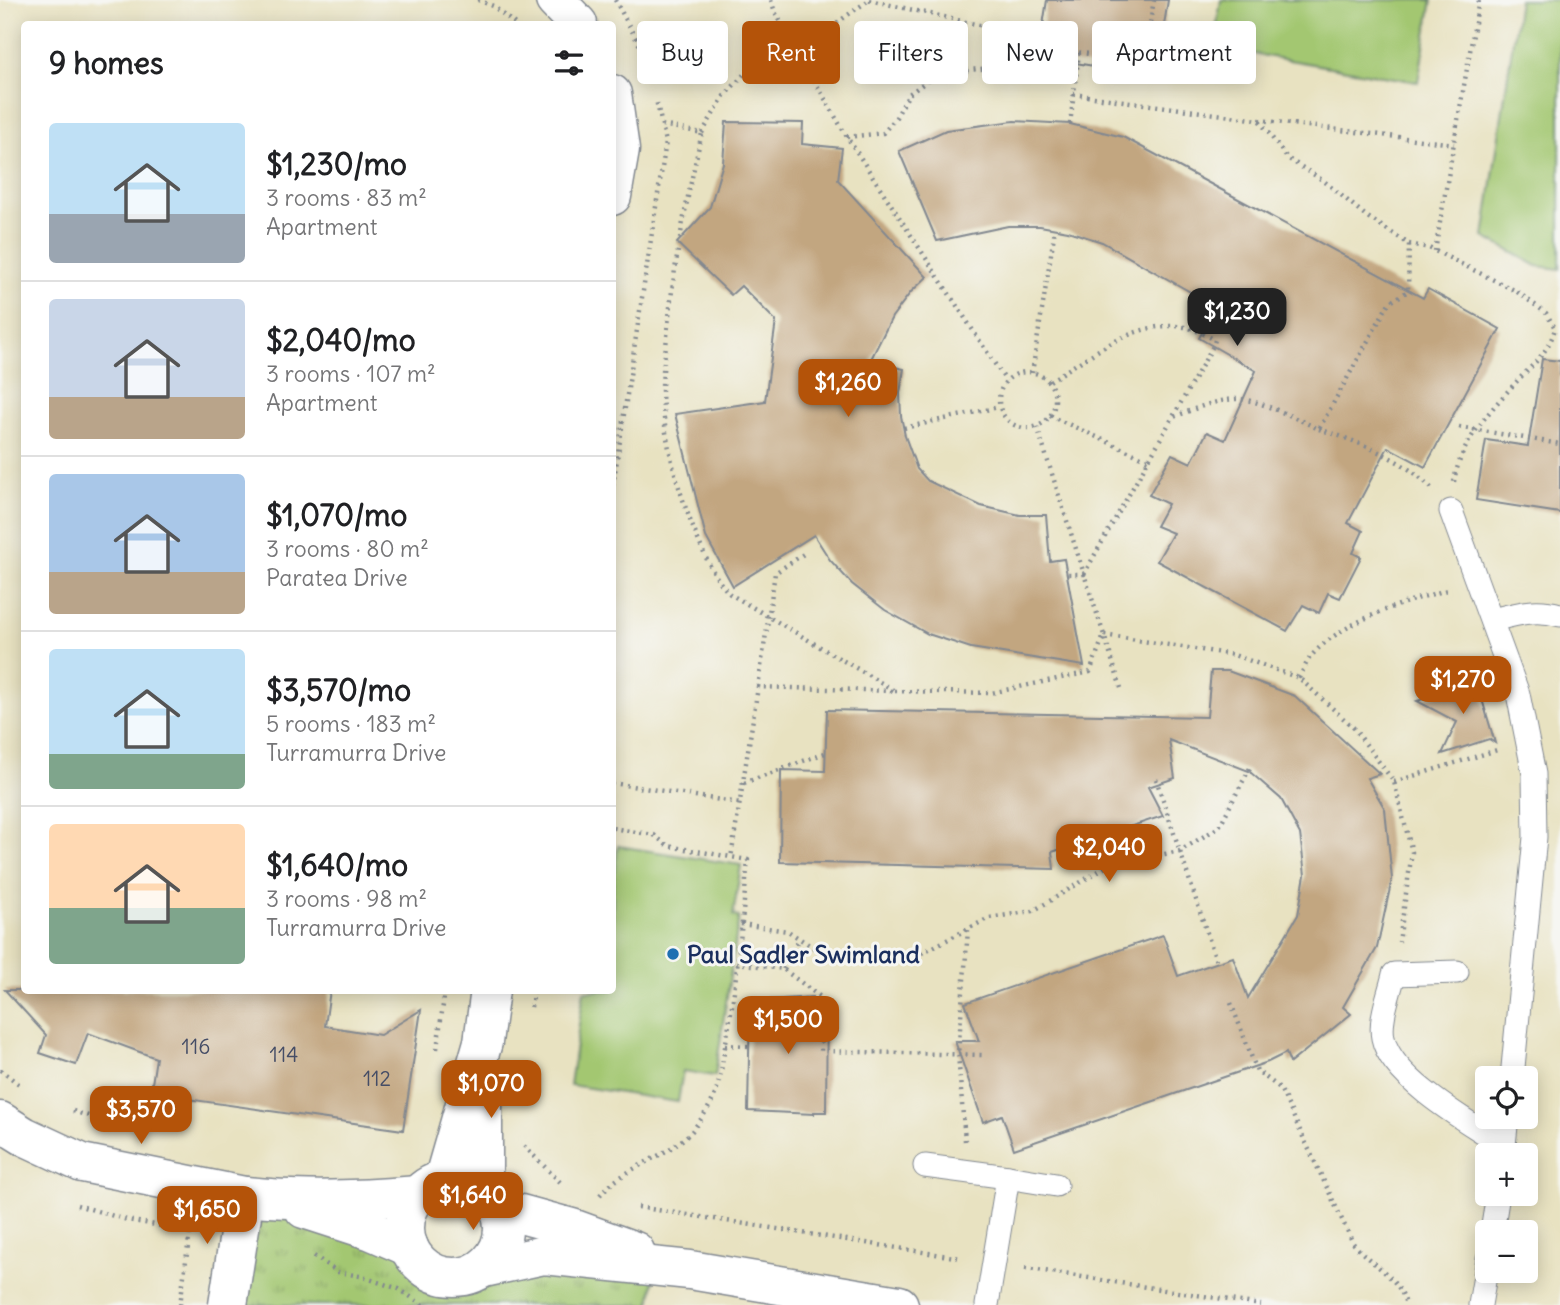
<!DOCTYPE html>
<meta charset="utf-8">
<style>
body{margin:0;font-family:Delius,sans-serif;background:#f2f2f2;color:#202124;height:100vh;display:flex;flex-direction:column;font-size:26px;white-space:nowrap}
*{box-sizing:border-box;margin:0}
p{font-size:23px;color:#757577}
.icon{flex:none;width:38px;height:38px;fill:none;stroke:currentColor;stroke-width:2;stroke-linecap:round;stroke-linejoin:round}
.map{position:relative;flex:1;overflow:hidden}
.details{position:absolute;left:21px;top:21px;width:595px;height:973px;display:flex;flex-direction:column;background:#fff;border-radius:7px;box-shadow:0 4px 18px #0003}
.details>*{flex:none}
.guide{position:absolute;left:637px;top:21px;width:665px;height:63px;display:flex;gap:14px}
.controls{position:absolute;left:1475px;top:1066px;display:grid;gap:14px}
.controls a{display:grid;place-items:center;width:63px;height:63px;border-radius:7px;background:#fff;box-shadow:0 4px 18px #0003;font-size:35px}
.price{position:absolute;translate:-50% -60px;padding:0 16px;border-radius:14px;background:#b45309;color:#fff;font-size:23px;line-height:46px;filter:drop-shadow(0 2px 4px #0008)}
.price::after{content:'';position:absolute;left:50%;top:42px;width:21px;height:16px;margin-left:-10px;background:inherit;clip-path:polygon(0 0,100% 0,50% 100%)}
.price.active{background:#222;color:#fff}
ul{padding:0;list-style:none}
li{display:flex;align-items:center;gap:21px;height:175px;padding:0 28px}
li+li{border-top:2px solid #e0e0e0}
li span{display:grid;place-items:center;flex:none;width:196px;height:140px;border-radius:7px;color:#555}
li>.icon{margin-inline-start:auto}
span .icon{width:84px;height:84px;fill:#fffc;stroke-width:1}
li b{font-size:30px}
h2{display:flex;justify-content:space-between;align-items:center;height:84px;padding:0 28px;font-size:30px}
.chip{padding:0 24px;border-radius:7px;background:#fff;box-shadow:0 4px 18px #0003;font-size:24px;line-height:63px}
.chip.active{background:#b45309;color:#fff}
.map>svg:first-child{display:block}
</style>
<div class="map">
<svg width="1560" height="1305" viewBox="0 0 1560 1305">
<defs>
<pattern id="park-tufts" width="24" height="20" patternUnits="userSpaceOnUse" patternTransform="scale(1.75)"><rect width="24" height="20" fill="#a3c771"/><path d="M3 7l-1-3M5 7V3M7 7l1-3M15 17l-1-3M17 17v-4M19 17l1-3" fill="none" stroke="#84a260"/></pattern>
</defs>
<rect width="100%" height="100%" fill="#f6f6f2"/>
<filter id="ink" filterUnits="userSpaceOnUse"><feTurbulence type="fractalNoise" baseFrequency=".0143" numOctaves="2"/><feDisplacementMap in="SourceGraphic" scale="14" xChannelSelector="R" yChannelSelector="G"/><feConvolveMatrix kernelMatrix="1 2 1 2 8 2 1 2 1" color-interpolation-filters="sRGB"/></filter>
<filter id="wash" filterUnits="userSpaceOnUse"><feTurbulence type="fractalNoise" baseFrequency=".00686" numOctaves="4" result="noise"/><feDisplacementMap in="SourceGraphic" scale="28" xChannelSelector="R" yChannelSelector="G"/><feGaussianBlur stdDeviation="1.57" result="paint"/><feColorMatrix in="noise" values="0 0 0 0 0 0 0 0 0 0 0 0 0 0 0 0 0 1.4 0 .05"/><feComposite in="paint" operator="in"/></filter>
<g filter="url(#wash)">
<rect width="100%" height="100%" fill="#e8e2c1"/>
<path fill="url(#park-tufts)" stroke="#5f7b68" stroke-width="2" d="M245 1196 416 1259C433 1275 449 1279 471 1275L656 1267 650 1305H229Z"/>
<g fill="#a3c771" stroke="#5f7b68" stroke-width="2">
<polygon points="1221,0 1432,0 1418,82 1213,47"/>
<polygon points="1519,0 1560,0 1560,269 1537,266 1484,237"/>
<polygon points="618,846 741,865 733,916 739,917 715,1076 683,1071 678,1102 570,1085 584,991 612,990 613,884"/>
</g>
<g id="blocks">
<g fill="#c2a680">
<polygon points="1047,0 1168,0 1156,76 1038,57"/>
<polygon points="1014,121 1070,124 1123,137 1423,298 1428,289 1500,329 1425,467 1388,447 1348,523 1363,531 1353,553 1361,557 1340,598 1328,593 1319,613 1303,605 1287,631 1157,561 1173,533 1156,526 1168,504 1149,495 1172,454 1191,463 1207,432 1225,440 1256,371 1199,338 1217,307 1102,242 1068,231 1040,226 1008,226 937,241 899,151 946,130"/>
<polygon points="726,122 803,123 802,144 842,148 838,180 927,277 911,292 892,317 870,361 904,369 900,393 901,416 905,436 917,469 928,481 981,506 1020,515 1046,515 1050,561 1064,559 1084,666 971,648 928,634 885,610 852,584 830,560 814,535 733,586 706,537 675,414 765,401 776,321 741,286 731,295 677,243 710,207 723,163"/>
<polygon points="1542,359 1560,361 1560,513 1476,500 1486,440 1528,446"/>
<polygon points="1211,671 1228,671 1295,696 1380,774 1367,778 1385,809 1392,879 1377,948 1343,1007 1351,1014 1290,1063 1286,1053 1268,1062 1014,1149 1002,1115 983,1122 955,1041 979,1041 965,1003 1163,935 1178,976 1233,957 1248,998 1298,915 1305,875 1300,834 1281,799 1249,771 1169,740 1175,778 1148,787 1163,816 1052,852 1054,869 780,862 781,770 825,771 827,710 1207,717"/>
<polygon points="1476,679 1495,743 1489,739 1442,754 1457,722 1417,701 1474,683"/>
<polygon points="5,990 330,990 325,1026 380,1035 421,1010 403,1130 173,1097 174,1087 152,1084 156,1058 88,1033 76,1065 40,1053 46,1035"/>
<polygon points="812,997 812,1003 827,1003 826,1112 814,1112 814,1114 748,1111 750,1001"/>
</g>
</g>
</g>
<g filter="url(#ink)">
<use href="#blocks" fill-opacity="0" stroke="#828890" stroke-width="2"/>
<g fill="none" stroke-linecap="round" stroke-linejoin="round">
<g stroke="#828890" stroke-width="25">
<g id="service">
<polyline points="1451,511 1518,694 1534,774 1535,837 1512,1078"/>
<path d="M1492 620C1516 614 1535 608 1560 615"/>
<path d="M1457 972 1394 974C1390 993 1379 1019 1383 1038 1391 1079 1471 1124 1504 1145"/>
<polyline points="1503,1155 1507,1116"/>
<polyline points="925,1166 1008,1177 987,1305"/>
<polyline points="1008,1177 1056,1185"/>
<polyline points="1492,1232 1498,1194"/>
<polyline points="1480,1305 1488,1258"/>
</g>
</g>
<g stroke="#828890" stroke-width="41">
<g id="minor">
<polyline points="555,0 578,24"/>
<polyline points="612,94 620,150 612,196"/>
<path d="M0 1121 24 1136 82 1163 245 1196C302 1202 361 1200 418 1195"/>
<circle cx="454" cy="1228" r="49"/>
<polyline points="443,1181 483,1042 490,990"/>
<polyline points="483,1188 483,1083"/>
<polyline points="499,1208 572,1228 635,1251"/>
<polyline points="304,1209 372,1231 409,1247"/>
<polyline points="484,1268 544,1255 690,1270 899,1305"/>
<polyline points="228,1305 245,1196"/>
</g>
</g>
<g stroke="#828890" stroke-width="4.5" stroke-dasharray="2 5" stroke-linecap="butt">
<polyline points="478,0 493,6 515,24"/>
<polyline points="615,0 645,55 651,78"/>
<polyline points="771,0 775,12 847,137 1006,381"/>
<polyline points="869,0 1041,39"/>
<path d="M1073 94 1259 120 1287 158 1324 181 1366 216 1409 244 1408 291 1389 303 1319 429C1299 420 1258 399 1237 399 1215 400 1194 409 1174 417"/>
<polyline points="1259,120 1454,144"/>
<polyline points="1070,124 1079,53"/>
<path d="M662 125 702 133C686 201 673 268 667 337 665 355 662 373 662 390 663 436 676 483 692 525 702 549 712 576 730 594L895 691 758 687 731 858"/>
<polyline points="702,133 724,96 764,53 795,47 814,39 869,0"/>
<polyline points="847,137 883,133 895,119 909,94 931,78 968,70 1041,64 1056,49 1143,62 1154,0"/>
<path d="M1409 244 1429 248 1516 291 1546 313 1555 328C1550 349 1536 362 1521 377 1494 406 1460 441 1454 482"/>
<polyline points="1435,251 1479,0"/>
<circle cx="1027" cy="400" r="28"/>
<polyline points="1032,373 1055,229"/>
<polyline points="1050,416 1148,460"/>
<polyline points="1037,427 1084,574 1067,574"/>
<polyline points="1459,427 1560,444"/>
<polyline points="904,428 999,407"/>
<path d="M1319 429C1356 441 1405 459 1431 488"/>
<polyline points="612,492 666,142 656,100"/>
<path d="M1299 678C1303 671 1307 660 1313 654 1343 621 1404 602 1447 590"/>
<polyline points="758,687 775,573 805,553"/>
<polyline points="1121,688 1104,635 1234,655 1299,678 1353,727 1394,782 1412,852 1399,942"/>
<path d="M895 691 991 693 1090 672 1104 635 1084 574 1213 346 1215 340C1206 335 1195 329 1185 327 1134 319 1090 357 1048 382"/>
<polyline points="1156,779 1216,960"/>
<polyline points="1394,782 1497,750"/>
<polyline points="612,783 740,803"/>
<polyline points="744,783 825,753"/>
<polyline points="741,924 788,931 823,954 903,958 914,957 989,918 1033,911 1109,865 1180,851 1219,827 1252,764"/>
<polyline points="736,963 783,969 823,999 821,1051 983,1055"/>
<polyline points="783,969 799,938"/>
<path d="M1231 1003 1257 1071 1280 1088 1353 1243C1370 1265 1400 1276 1406 1305"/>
<polyline points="531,1007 534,990"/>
<polyline points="725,1045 749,1046"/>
<polyline points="437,1049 445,990"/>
<polyline points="0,1070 19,1084"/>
<polyline points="73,1111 125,1128"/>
<polyline points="965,1141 958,1054 968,930"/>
<polyline points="524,1146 560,1182"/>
<path d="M600 1195C625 1166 665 1159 692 1131 699 1122 708 1110 713 1099 721 1082 722 1061 726 1042 737 982 742 921 748 860L668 846 654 835 612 828"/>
<polyline points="77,1205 127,1220 190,1231 180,1305"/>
<polyline points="638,1207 961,1258"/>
<polyline points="314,1256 338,1272 360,1276 399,1289 423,1305"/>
<polyline points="1025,1268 1261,1305"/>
</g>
<use href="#service" stroke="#fff" stroke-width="23"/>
<use href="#minor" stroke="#fff" stroke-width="38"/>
</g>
</g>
<circle fill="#1f6fb2" stroke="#f6f6f2" stroke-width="2.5" cx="673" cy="954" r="7"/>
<g text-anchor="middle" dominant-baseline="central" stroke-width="6" stroke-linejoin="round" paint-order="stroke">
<g font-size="21" fill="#454d66">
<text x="196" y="1046">116</text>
<text x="284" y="1054">114</text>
<text x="377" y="1078">112</text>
</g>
<g font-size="24" font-weight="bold" fill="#1b2f5e" stroke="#f6f6f2" text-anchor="start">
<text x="687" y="954">Paul Sadler Swimland</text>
</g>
</g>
</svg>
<div class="controls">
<a><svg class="icon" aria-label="locate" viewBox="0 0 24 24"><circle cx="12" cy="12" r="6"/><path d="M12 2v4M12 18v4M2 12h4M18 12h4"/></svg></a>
<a>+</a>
<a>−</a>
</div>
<b class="price active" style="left:1237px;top:348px">$1,230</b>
<b class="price" style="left:848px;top:419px">$1,260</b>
<b class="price" style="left:1463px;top:716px">$1,270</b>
<b class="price" style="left:1109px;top:884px">$2,040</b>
<b class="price" style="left:788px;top:1056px">$1,500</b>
<b class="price" style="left:491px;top:1120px">$1,070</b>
<b class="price" style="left:141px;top:1146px">$3,570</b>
<b class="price" style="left:473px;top:1232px">$1,640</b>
<b class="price" style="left:207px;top:1246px">$1,650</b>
<div class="guide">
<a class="chip">Buy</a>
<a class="chip active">Rent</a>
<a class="chip">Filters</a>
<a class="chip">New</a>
<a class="chip">Apartment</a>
</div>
<section class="details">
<h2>9 homes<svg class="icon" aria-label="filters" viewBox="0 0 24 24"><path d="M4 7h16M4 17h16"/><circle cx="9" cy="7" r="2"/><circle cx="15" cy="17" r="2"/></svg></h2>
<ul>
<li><span style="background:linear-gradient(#bfe0f5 65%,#9aa5b1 0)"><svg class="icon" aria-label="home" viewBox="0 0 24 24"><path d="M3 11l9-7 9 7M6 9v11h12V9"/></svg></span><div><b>$1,230/mo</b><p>3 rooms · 83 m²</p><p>Apartment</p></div></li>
<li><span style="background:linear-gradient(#c9d6e8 70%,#b9a48a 0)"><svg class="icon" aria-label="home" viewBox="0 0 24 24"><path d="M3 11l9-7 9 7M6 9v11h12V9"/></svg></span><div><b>$2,040/mo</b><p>3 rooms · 107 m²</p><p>Apartment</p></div></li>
<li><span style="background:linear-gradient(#a9c7e8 70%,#b9a48a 0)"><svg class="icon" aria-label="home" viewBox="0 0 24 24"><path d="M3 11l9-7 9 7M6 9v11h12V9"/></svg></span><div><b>$1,070/mo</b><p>3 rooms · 80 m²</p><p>Paratea Drive</p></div></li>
<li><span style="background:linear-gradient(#bfe0f5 75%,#7fa58c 0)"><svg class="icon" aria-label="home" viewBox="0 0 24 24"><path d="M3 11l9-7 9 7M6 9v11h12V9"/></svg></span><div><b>$3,570/mo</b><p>5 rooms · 183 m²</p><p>Turramurra Drive</p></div></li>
<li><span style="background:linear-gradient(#ffd9b3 60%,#7fa58c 0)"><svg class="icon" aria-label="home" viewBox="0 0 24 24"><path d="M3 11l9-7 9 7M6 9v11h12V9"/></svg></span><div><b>$1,640/mo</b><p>3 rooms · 98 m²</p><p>Turramurra Drive</p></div></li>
</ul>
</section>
</div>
